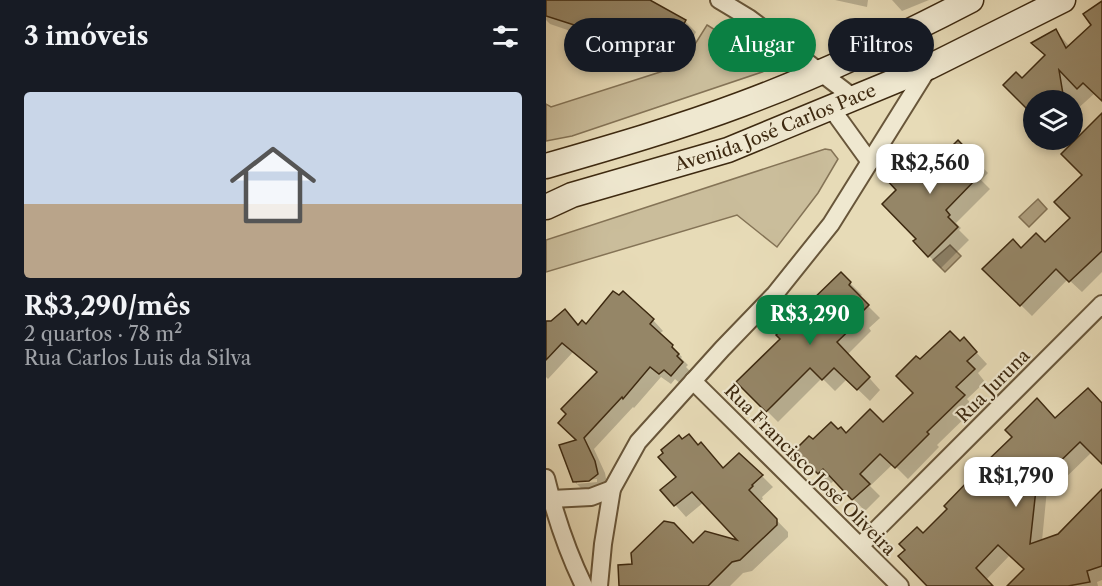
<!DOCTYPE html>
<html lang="pt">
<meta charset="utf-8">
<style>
body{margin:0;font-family:"Libre Caslon Text",serif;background:#242831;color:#f1f3f6;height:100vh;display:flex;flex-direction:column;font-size:22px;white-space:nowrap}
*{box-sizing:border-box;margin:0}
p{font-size:20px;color:#9ea1a6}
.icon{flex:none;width:33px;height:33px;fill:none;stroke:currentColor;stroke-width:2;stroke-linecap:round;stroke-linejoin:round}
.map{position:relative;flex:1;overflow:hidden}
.side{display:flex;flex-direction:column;background:#171b24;width:546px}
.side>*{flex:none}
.hud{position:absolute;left:18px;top:18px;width:447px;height:54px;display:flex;gap:12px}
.fabs{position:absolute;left:477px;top:90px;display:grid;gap:12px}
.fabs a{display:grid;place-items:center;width:60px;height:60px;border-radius:50%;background:#171b24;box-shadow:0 3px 9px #0003;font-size:30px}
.price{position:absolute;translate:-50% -51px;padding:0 14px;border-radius:12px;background:#fff;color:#222;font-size:20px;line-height:39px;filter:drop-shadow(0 2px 3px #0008)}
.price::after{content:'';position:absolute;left:50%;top:36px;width:18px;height:14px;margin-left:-9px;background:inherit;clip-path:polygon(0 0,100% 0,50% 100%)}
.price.on{background:#0b8043;color:#fff}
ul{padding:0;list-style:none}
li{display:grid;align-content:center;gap:12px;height:318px;padding:0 24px}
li+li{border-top:2px solid #363941}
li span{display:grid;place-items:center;height:186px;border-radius:6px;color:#555}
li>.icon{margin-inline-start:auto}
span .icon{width:108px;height:108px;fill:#fffc;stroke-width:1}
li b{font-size:26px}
h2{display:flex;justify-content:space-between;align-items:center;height:72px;padding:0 24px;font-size:26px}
.tag{padding:0 21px;border-radius:27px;background:#171b24;box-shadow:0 3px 9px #0003;font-size:21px;line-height:54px}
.tag.on{background:#0b8043;color:#fff}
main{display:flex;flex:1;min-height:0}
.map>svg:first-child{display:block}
</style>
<main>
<section class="side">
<h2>3 imóveis<svg class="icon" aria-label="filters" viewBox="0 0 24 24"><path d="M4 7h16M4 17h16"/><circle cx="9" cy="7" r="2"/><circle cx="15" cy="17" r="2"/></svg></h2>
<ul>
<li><span style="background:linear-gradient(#c9d6e8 60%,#b9a48a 0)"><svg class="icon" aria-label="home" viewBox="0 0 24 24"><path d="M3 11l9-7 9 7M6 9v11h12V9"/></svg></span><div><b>R$3,290/mês</b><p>2 quartos · 78 m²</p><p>Rua Carlos Luis da Silva</p></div></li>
</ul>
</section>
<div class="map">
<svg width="556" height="586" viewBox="0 0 556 586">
<rect width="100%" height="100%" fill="#e7dbb7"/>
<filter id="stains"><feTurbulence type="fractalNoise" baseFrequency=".00333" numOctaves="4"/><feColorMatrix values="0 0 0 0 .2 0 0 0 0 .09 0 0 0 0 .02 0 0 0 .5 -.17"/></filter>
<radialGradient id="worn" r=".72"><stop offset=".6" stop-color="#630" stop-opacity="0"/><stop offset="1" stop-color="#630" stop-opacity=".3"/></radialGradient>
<g fill="#cabd9b" stroke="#847356" stroke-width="1.5">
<path d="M161 25C177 35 214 53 219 71L26 136 0 141V104L5 107 136 65Z"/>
<polygon points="279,149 285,150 292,159 272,193 231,247 191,215 0,272 0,240"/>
</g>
<g fill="#ad9e7e" stroke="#806f52" stroke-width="1.5">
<polygon points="492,199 501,209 483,227 473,217"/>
<polygon points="404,245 415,256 399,272 387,260"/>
</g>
<g fill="#0003" fill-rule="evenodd">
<polygon points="0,0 100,0 139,21 150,32 134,62 78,31 71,55 58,50 45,38 4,24 0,20"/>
<polygon points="289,0 322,0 321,7"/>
<polygon points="346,0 383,0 356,11"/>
<polygon points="553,5 549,93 529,111 529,116 526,117 526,100 488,100 476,80 501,55 510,31 524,47 547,25"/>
<polygon points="556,115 556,272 536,292 522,279 486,316 438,269 475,250 499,244 526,218"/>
<polygon points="412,142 442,173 435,180 444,189 410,223 415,228 413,230 423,240 395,268 369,242 372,239 371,172 398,157"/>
<polygon points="295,274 316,295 313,297 334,318 323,328 325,331 302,354 334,390 324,401 301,379 289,391 276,378 232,422 192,382 236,339"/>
<path d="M107 320 117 331 113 334 136 357 135 358 142 365 140 367 146 373 136 385 129 379 125 384 115 377 88 408 87 407 48 449 59 473 61 484 39 492 28 481 23 472 15 446 32 441 52 373 27 352 2 379 0 377V330ZM51 479V482L31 484V481Z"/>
<polygon points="414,342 429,351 441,364 432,373 439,382 421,399 429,408 391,445 393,447 362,479 347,464 324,486 334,496 319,511 289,480 284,484 256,456 267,441 292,431 300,435 337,424 369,393 374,361"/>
<polygon points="510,419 546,452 510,487 502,479 496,541 512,535 556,491 556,580 551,582 552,586 463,586 480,569 464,555 440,580 445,586 383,586 377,535 403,509 439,466"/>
<polygon points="137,440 153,446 155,444 178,469 216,476 227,487 216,497 217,499 213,502 242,532 242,537 206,571 197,573 184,586 74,586 88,565 147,545 195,543 158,502 140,517 116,490 132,477"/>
</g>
<g fill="#958667" stroke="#3d2910" stroke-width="1.5">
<polygon points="0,0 104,0 140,20 122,52 67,21 60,45 44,39 47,31 0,16"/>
<polygon points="556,1 556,101 537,83 531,89 513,70 518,100 488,100 488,116 457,85 470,72 476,78 499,55 485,43 510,29 520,48 545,25 537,14"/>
<polygon points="556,113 556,251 523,282 510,269 474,306 436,269 467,239 475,248 490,233 499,242 524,218 508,202 536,175 515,154"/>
<polygon points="412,140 431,160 424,167 433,176 400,210 404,215 402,217 412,227 382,257 367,241 370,239 336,204 350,190 339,178 359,158 371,170 392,149 398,154"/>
<polygon points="295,272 305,282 303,285 323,305 312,316 315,319 291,342 324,377 311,390 288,368 276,380 264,368 220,412 190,382 234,339 230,335"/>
<polygon points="67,291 73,295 77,291 108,319 104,324 127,345 126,347 133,354 131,356 137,362 125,376 118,370 113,374 104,367 77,399 76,397 38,438 49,461 52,474 43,481 27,482 13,445 30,440 12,423 20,414 15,409 51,372 16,343 0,360 0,321 5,321 19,309 32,325 36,320 40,324"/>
<polygon points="404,331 414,341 418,337 431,352 421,361 429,369 410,387 419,395 381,432 383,434 349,468 334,454 314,474 324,484 306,500 277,469 272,474 254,456 255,454 250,449 263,436 267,439 285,422 292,429 295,427 300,433 324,409 337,422 367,393 350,376 370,356 374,359"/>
<polygon points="542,388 556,403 556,464 534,442 498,477 492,471 484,544 512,534 556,489 556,566 541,571 544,582 522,586 461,586 478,569 452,545 430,568 447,586 381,586 352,556 359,550 353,544 371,527 377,533 401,509 398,506 427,476 424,474 437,461 439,463 466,437 459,430 491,398 509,418"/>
<polygon points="143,434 152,445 155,442 177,468 193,453 217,475 206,485 207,486 203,490 231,519 231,525 194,560 186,562 162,586 73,586 72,565 86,564 85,553 118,521 128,523 147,543 159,531 191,540 146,492 128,506 114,490 130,477 112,457 117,453 115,450 133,435 136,439"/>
</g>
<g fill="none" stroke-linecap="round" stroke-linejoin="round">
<g stroke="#68563a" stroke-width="20">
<g id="minor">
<polyline points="173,0 203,18 308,98"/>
<polyline points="285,108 324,162"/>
<polyline points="147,381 354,586"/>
<path d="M0 478C9 515 21 551 38 586"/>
<polyline points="5,499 45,497 66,489"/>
<polyline points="314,546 556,304"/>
<polyline points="53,586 57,544 66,489 92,442 176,349 229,294 285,224 383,67"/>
</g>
</g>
<g stroke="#3d2910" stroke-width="27">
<g id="secondary">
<path d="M0 166C66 147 132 128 196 104 274 75 352 38 425 0"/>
<path id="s1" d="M0 207 26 195 182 150 383 67 517 0"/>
</g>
</g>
<use href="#minor" stroke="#efe8d0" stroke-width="16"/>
<use href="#secondary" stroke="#efe8d0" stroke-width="24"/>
</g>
<g text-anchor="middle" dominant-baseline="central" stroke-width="4.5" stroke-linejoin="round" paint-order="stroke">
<g font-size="18" fill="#3d2910" stroke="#efe8d0">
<text stroke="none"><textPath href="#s1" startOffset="243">Avenida José Carlos Pace</textPath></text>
<text transform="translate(447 386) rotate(-45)">Rua Juruna</text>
<text transform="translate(264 470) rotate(45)">Rua Francisco José Oliveira</text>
</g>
</g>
<rect width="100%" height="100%" filter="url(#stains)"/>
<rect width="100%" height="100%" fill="url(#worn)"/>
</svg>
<div class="fabs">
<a><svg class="icon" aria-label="layers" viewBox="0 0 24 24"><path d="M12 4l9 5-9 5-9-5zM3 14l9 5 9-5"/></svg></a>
</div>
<b class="price" style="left:384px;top:195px">R$2,560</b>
<b class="price on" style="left:264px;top:346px">R$3,290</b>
<b class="price" style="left:470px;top:508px">R$1,790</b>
<div class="hud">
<a class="tag">Comprar</a>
<a class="tag on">Alugar</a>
<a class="tag">Filtros</a>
</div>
</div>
</main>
